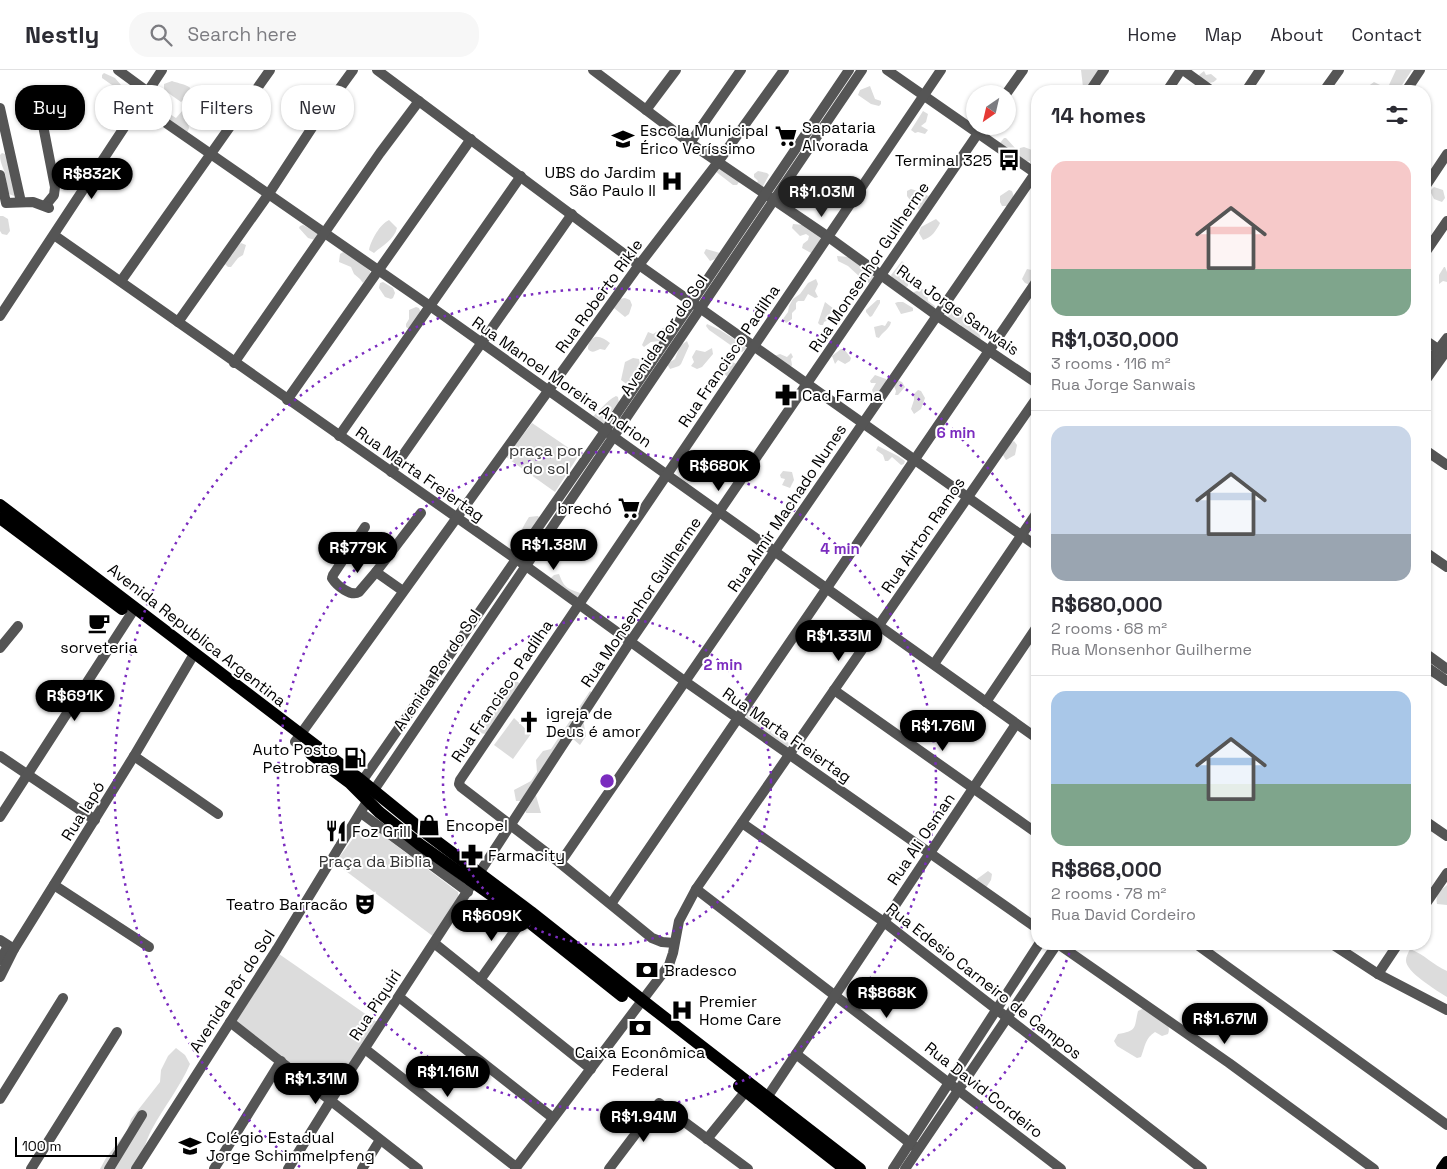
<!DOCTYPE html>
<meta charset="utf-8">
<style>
body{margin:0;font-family:"Space Grotesk",sans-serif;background:#f7f7f7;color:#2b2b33;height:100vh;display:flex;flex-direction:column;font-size:19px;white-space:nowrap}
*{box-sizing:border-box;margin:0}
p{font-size:16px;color:#7c7c81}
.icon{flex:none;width:28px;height:28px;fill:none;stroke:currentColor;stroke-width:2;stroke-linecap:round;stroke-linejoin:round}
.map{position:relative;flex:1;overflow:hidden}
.side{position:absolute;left:1031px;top:15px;width:400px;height:865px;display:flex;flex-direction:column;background:#fff;border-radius:20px;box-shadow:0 1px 4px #0004}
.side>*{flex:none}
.banner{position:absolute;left:15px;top:15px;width:475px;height:45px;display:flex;gap:10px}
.needle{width:32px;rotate:214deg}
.tools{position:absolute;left:966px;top:15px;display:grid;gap:10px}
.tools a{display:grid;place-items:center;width:50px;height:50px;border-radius:50%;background:#fff;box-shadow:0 1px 4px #0004;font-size:25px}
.scale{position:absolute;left:15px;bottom:12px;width:102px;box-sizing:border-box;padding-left:5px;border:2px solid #000;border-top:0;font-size:14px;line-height:18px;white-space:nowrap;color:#000;-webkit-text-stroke:4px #fff;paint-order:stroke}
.price{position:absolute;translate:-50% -42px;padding:0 11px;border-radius:18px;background:#000;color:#fff;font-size:16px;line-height:32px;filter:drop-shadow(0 1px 2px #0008)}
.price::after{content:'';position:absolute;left:50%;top:30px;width:15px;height:11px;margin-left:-8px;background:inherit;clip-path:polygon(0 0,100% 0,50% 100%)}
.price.active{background:#222;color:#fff}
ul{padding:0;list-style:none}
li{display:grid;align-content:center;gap:10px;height:265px;padding:0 20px}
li+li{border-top:1px solid #e1e1e2}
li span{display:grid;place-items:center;height:155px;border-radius:15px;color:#555}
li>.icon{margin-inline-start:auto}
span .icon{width:90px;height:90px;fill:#fffc;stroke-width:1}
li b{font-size:21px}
h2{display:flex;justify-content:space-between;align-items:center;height:60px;padding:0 20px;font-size:21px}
.tag{padding:0 18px;border-radius:20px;background:#fff;box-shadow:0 1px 4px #0004;font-size:18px;line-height:45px}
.tag.active{background:#000;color:#fff}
header{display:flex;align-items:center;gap:30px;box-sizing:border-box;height:70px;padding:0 25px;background:#fff;border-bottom:1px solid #e1e1e2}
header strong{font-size:24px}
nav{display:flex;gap:28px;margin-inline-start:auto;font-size:18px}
.search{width:350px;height:45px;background:#f7f7f7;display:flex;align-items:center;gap:12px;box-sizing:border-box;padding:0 18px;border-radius:20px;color:#7c7c81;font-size:19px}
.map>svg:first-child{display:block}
</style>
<header>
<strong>Nestly</strong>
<div class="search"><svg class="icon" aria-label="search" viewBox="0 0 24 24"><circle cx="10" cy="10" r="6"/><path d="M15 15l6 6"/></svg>Search here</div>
<nav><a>Home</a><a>Map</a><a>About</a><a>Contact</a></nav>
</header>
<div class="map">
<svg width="1447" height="1099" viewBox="0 0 1447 1099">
<rect width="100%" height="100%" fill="#fff"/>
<g fill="#dcdcdc">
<polygon points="1081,0 1101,0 1088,19 1083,17"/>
<polygon points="1396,0 1412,0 1398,21 1388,20 1388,17"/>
<path d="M1204 1 1206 5 1211 4 1217 9C1211 16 1206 12 1200 8L1199 5Z"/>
<polygon points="104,3 115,8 121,15 112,15 102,8 102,5"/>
<path d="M172 11C182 15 196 14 192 29L186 28 181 32 164 20V14Z"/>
<polygon points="1374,12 1382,16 1381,21 1358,21 1359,15 1367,17"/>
<path d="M125 15 133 19 136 24 135 33 125 44 123 42C124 35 132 33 129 25L122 20Z"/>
<polygon points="870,16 875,29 881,31 881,34 879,36 871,34 858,25 860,20"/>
<path d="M56 17 70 21 72 25 71 27 62 26 59 30C54 30 50 28 50 23Z"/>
<polygon points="157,36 176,48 183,40 192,41 193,46 188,52 189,58 187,63 153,40"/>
<polygon points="923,41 928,44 926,52 921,56 928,60 925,64 918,62 915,63 911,60"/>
<polygon points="1004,68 1006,68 1016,79 1024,77 1032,80 1037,80 1037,92 1033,95 1030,94 1030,91 1024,92 1000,73"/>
<path d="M2 83 5 84 16 124 14 126 9 124C6 118 7 115 6 108 5 99 0 95 0 85Z"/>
<polygon points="718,99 721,99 738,110 739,112 737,115 733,115 715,101"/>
<polygon points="758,101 767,103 769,105 762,118 756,114 758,111 754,107 754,104"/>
<polygon points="1434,117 1443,120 1445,128 1442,132 1434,129 1430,121"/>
<polygon points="911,119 921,122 928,126 933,124 934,126 909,163 906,159 919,140 916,134 913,134 907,126 907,121"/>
<polygon points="1009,120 1012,121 1014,127 1008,136 1002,136 1000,132 1000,126"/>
<polygon points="0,146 3,146 8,149 10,161 7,165 2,164 0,161"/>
<path d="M936 149 940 153C936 161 932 167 923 170L919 163 921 157Z"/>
<path d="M389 150 397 158C394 170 383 175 374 183L369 180C371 170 380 154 389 150Z"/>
<polygon points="793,154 804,155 824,165 811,183 802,178 803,174 808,170 809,166 806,164 800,166 792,158"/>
<polygon points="303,155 318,163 315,170 308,168 299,158 300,156"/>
<polygon points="241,173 246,175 243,185 238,188 231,197 228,197 224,193 229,186 232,185 235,178"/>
<polygon points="706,179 720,183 718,188 710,191 704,183"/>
<polygon points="345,181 370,201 370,204 363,213 360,209 354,204 351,197 339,192 340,184"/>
<polygon points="837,186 849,187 859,192 867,202 877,206 868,217 869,213 860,207 848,196 838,191"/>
<polygon points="902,191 904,193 900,198 899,206 908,213 908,216 903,219 893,209 891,205"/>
<polygon points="1444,197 1445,197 1447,202 1447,212 1443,211 1439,214 1439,205"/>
<polygon points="1027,199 1036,201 1035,207 1030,215 1025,213 1022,209"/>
<polygon points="816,209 818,214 815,221 818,227 815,228 808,224 804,231 798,231 796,233 796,239 792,243 792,249 786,253 783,249 788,242 789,236 793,229 800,224 808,213"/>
<polygon points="383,212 393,218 395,223 393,228 391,229 385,227 379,218 380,213"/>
<polygon points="922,219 927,222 928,231 935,236 934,239 913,224 914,222"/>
<polygon points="625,228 630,230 632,235 629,244 625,247 614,238 619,229"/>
<polygon points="877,230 880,230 880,233 872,246 870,247 866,242 866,240"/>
<polygon points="825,232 834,239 834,242 829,244 828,250 824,252 823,255 820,255 818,253"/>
<polygon points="898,232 903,232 913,238 913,241 901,244 895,233"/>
<polygon points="416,237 419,238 421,243 409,259 406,257 406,254 409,249 409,240"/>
<path d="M953 240H962L964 242 963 251C972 257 980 258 981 271L962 259 960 254 950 251 948 246Z"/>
<path d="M888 251 891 252C890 259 882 262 879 268L876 267 874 257 882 255 885 256Z"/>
<polygon points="707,254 720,260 745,276 746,279 742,282 739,281 709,260 706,256"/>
<polygon points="665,257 665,264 660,271 651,272 644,277 642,275 648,262 653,264"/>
<path d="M595 267C600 266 606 270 610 273L605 280 600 279C595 281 592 284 588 279 588 274 590 269 595 267Z"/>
<polygon points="687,271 689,276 681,294 679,296 670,299 667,294 675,289 680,276"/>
<polygon points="712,278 713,284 702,297 697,299 691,296 694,292 692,287 696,280 705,282"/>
<polygon points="841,279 844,279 851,288 850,291 845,294 838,290 835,294 832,286"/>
<polygon points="791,283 793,287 791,289 792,295 790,298 774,286 780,284 787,287"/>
<polygon points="633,288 639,289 641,301 631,315 628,315 621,310 625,292"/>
<polygon points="732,292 737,294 728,307 719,300"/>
<polygon points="875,305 886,309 887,312 876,324 873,323 872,320 876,313 871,313 870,311"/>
<polygon points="897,310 902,312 905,317 898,325 895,325 896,321 894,316"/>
<polygon points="918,320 921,321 925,328 921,339 914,344 911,339 914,330 914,324"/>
<path d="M616 326 618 327 619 333 612 341 605 355 591 348C600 341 606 331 616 326Z"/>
<polygon points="532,353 579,385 555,422 506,387"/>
<polygon points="1014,371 1017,375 1015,385 1006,390 1003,385 1010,374"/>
<polygon points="878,376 898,386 905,391 904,394 901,395 892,387 888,391 885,391 883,385 876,380"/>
<polygon points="783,401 792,402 794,410 790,418 782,415 785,409 781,408 780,405"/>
<path d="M538 446 540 449 518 481 513 482 510 480 511 475C519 467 523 456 529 447Z"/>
<path d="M559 504C564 517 566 518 580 523L581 525 576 528 550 509 554 505Z"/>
<polygon points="508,612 518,612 523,617 486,664 479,663 477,654 483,652 502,635 501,629 503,620 508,618"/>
<polygon points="590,621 599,627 583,649 586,666 580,675 573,669 535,722 541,743 526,743 522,731 516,731 514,720 531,711 537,702 536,690 543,681 551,679"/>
<polygon points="754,638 757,649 772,658 771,663 789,673 789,675 787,677 747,650 746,644 749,640"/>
<polygon points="514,648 531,664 513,689 494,675"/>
<polygon points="373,758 458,822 459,829 434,867 335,793 360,759"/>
<polygon points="988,801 992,804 991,810 985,819 976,812 977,809"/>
<path d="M1447 815V835L1437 834C1435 824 1440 821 1447 815Z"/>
<path d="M1410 879C1424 884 1433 895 1447 901V927C1438 921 1405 902 1406 890 1406 887 1408 883 1410 879Z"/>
<polygon points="279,884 377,952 329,1025 236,952"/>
<path d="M1146 937C1156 944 1173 951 1168 964L1162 966 1155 962C1145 968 1145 977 1141 987L1137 988 1117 976 1114 971 1118 964C1138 961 1134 957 1138 941Z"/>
<path d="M176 978 185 985 190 994C180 1017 164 1037 152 1059 145 1071 143 1087 135 1099H100L106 1088 127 1061 131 1049 160 1012 161 1000 168 986Z"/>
</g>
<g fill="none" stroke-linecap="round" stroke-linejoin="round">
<g stroke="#555" stroke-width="10">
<polyline points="118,0 148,22"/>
<polyline points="377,0 639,195 1038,477"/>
<polyline points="593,0 690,73 827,166 936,245 1038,314"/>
<polyline points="887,0 1038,105"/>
<polyline points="1183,0 1212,21"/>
<polyline points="1090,21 1104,0"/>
<polyline points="1167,21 1181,0"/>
<polyline points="1246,21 1260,0"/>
<polyline points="1324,21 1339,0"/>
<polyline points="1406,21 1420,0"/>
<polyline points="1006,24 1023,0"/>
<polyline points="140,35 430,236 1038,669"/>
<polyline points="0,38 21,132"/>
<polyline points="40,40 55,117 54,125 45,136"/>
<polyline points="646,40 676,0"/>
<polyline points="690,73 741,0"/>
<polyline points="0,105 6,133 33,132 49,138"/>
<polyline points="1425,117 1447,84"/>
<polyline points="54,165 526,496 686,612 1038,859"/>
<polyline points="1425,183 1447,151"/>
<polyline points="121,211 270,0"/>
<polyline points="0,246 162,0"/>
<polyline points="178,252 268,125 321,44 353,0"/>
<polyline points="1425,270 1441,281"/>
<polyline points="234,293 380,83 419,31"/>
<polyline points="1425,297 1447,268"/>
<polyline points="1425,311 1447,280"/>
<polyline points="287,330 471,69"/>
<polyline points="339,366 521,106"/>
<polyline points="1425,380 1447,395"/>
<polyline points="391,402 572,144"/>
<path d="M365 457 333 505 332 508C337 516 351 527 359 522L376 502 403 521"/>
<polyline points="1425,482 1447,497"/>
<polyline points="376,502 421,443"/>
<polyline points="0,578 18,556"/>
<polyline points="1425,583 1447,599"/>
<polyline points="934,594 1038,441"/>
<polyline points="1425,596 1447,611"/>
<polyline points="834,620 1038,764"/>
<polyline points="986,632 1038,555"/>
<polyline points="295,672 639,195 718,92 784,0"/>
<polyline points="0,686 95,750"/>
<polyline points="134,686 218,744"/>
<polyline points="358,717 605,361 849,0"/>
<polyline points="361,743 468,822"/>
<polyline points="0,747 135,538"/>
<polyline points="1425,751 1447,766"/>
<polyline points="742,753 884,852 1202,1099"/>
<polyline points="560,793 1038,99"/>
<polyline points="54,815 149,877"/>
<polyline points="696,819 1061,1099"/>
<polyline points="611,834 1038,209"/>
<polyline points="1425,835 1447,803"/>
<polyline points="0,870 14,879"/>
<polyline points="434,873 591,999"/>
<polyline points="674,873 662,872 652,868 560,793 461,717 459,714 460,710 941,0"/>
<polyline points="1058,874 1229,993 1374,1099"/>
<polyline points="1196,874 1447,1055"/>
<polyline points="1332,874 1378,904 1447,940"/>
<polyline points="0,890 8,876"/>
<polyline points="1378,904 1398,874"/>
<polyline points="0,907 14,879 134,686 194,584"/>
<polyline points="480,910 524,848"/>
<polyline points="399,927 553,1048"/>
<polyline points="230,952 418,1099"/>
<polyline points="365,979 516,1097"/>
<polyline points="796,984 915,1077"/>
<polyline points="0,1029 63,928"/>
<polyline points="764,1032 1016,654"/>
<polyline points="707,1069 750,1016"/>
<polyline points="31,1099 117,962"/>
<polyline points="109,1099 142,1045"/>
<polyline points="136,1099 277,879 374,720 862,0"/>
<polyline points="214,1099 281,991"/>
<polyline points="288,1099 331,1030 630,572 983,56"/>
<polyline points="362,1099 380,1070"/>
<polyline points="515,1099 669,895 673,883 679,851 696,819 1038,326"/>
<polyline points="609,1099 659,1033 748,1099"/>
<polyline points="893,1099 1039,874"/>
<polyline points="905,1099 1057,874"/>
</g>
<g stroke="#000" stroke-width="12">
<polyline points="0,435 357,707 427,764 531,842 651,937 860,1099"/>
<polyline points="0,448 122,539"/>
<polyline points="311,684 350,713 379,742 419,774 524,848 622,926"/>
<polyline points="739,1016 845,1099"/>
<polyline points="1442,1099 1447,1092"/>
</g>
</g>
<g fill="none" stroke="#7b2cbf" stroke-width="2.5" stroke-dasharray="2.5 5">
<circle cx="607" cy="711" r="164"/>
<circle cx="607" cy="711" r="329"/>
<path d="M1072 876A493 493 0 0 1 914 1097M300 1097A493 493 0 1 1 1036 468"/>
</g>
<defs>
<g id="supermarket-bare" transform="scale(1.725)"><path d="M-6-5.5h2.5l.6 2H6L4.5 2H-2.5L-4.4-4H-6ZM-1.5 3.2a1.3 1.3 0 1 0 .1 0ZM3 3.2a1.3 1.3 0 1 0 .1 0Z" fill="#000" stroke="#fff" stroke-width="2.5" paint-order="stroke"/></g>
<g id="school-bare" transform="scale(1.725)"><path d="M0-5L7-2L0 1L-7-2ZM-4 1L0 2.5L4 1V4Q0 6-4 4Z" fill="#000" stroke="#fff" stroke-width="2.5" paint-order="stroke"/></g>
<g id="bus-bare" transform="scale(1.725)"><path d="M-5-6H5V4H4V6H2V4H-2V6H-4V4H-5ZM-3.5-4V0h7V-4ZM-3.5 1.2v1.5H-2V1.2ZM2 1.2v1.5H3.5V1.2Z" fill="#000" stroke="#fff" stroke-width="2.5" paint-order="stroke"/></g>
<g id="hospital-bare" transform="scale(1.725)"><path d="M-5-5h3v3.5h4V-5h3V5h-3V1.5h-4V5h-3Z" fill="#000" stroke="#fff" stroke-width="2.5" paint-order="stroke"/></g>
<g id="pharmacy-bare" transform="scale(1.725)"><path d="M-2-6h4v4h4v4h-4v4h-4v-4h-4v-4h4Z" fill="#000" stroke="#fff" stroke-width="2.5" paint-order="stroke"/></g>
<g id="cafe-bare" transform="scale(1.725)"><path d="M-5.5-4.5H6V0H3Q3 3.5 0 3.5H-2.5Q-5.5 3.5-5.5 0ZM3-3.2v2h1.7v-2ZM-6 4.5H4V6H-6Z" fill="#000" stroke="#fff" stroke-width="2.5" paint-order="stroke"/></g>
<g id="church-bare" transform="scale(1.725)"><path d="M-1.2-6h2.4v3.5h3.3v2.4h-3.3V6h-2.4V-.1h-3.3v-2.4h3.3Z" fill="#000" stroke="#fff" stroke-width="2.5" paint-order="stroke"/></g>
<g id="fuel-bare" transform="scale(1.725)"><path d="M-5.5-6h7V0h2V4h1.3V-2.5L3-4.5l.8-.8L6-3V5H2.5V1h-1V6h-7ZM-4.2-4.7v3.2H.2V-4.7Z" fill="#000" stroke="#fff" stroke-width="2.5" paint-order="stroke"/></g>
<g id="shop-bare" transform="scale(1.725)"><path d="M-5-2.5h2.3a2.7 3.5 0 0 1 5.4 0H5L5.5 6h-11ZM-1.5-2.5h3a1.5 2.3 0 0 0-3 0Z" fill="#000" stroke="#fff" stroke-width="2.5" paint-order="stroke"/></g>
<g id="restaurant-bare" transform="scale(1.725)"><path d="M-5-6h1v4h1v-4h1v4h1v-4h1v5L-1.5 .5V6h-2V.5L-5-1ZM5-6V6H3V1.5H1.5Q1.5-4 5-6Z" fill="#000" stroke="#fff" stroke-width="2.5" paint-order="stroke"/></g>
<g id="theatre-bare" transform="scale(1.725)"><path d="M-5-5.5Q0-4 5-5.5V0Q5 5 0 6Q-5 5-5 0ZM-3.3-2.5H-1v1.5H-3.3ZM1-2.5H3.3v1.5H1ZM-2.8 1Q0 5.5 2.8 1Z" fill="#000" stroke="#fff" stroke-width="2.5" paint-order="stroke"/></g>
<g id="bank-bare" transform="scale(1.725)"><path d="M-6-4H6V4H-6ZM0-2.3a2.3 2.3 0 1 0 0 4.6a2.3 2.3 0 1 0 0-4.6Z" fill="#000" stroke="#fff" stroke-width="2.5" paint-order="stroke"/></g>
</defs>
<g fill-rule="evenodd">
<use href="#supermarket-bare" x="786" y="66"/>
<use href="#school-bare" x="623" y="69"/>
<use href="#bus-bare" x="1009" y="90"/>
<use href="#hospital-bare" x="672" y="111"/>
<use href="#pharmacy-bare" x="786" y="325"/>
<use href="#supermarket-bare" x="629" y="438"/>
<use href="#cafe-bare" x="99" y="553"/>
<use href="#church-bare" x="529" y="652"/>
<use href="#fuel-bare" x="355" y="688"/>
<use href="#shop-bare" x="429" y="755"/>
<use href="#restaurant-bare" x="336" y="761"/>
<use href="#pharmacy-bare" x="472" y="785"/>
<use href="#theatre-bare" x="365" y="834"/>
<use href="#bank-bare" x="647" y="900"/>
<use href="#hospital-bare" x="682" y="940"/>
<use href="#bank-bare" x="640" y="958"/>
<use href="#school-bare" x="190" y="1076"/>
</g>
<g text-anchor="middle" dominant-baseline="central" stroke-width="4" stroke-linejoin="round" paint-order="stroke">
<g font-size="16" fill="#000" stroke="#fff" text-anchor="start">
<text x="802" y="57">Sapataria<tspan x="802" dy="18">Alvorada</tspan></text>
<text x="640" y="60">Escola Municipal<tspan x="640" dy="18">Érico Veríssimo</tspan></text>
<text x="992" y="90" text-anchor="end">Terminal 325</text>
<text x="656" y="102" text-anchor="end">UBS do Jardim<tspan x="656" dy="18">São Paulo II</tspan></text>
<text x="802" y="325">Cad Farma</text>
<text x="612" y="438" text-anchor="end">brechó</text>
<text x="99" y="577" text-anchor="middle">sorveteria</text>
<text x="546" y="643">igreja de<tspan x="546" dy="18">Deus é amor</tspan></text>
<text x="338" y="679" text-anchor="end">Auto Posto<tspan x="338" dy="18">Petrobras</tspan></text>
<text x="446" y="755">Encopel</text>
<text x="352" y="761">Foz Grill</text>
<text x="488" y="785">Farmacity</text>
<text x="348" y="834" text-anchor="end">Teatro Barracão</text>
<text x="664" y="900">Bradesco</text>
<text x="699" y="931">Premier<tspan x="699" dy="18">Home Care</tspan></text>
<text x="640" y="982" text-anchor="middle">Caixa Econômica<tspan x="640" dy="18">Federal</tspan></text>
<text x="206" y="1067">Colégio Estadual<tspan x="206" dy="18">Jorge Schimmelpfeng</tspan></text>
</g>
<g font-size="16" fill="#000" stroke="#fff">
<text transform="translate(869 197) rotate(-56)">Rua Monsenhor Guilherme</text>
<text transform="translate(599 226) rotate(-54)">Rua Roberto Rikle</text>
<text transform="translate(958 240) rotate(35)">Rua Jorge Sanwais</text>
<text transform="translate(664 265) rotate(-56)">Avenida Por do Sol</text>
<text transform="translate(729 286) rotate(-56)">Rua Francisco Padilha</text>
<text transform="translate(562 312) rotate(35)">Rua Manoel Moreira Andrion</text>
<text transform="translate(420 404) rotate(35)">Rua Marta Freiertag</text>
<text transform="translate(787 438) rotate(-56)">Rua Almir Machado Nunes</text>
<text transform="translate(923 465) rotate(-56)">Rua Airton Ramos</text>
<text transform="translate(641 532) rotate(-56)">Rua Monsenhor Guilherme</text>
<text transform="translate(197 565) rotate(38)">Avenida Republica Argentina</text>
<text transform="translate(437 600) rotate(-56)">Avenida Por do Sol</text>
<text transform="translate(502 621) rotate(-56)">Rua Francisco Padilha</text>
<text transform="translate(787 665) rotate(35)">Rua Marta Freiertag</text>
<text transform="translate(83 741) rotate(-58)">Rua Iapó</text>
<text transform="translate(921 769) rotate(-56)">Rua Ali Osman</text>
<text transform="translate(984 911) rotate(38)">Rua Edesio Carneiro de Campos</text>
<text transform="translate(232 921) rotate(-57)">Avenida Pôr do Sol</text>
<text transform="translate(375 935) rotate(-57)">Rua Piquiri</text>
<text transform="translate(984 1020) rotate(38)">Rua David Cordeiro</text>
</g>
<g font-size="16" fill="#333" stroke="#fff">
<text x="546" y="380">praça por<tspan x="546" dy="18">do sol</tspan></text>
<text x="375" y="791">Praça da Biblia</text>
</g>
</g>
<circle cx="607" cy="711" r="8" fill="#7b2cbf" stroke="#fff" stroke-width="2.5"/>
<g font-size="15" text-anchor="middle" font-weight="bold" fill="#7b2cbf" stroke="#fff" stroke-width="4" stroke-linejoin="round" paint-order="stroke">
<text x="956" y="368">6 min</text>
<text x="840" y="484">4 min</text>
<text x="723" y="600">2 min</text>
</g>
</svg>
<div class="tools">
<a><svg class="needle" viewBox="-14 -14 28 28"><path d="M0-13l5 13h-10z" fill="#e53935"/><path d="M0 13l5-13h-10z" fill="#7c7c81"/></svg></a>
</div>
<div class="scale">100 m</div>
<b class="price" style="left:92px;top:130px">R$832K</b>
<b class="price active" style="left:822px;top:148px">R$1.03M</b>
<b class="price" style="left:719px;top:422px">R$680K</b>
<b class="price" style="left:554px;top:501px">R$1.38M</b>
<b class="price" style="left:358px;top:504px">R$779K</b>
<b class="price" style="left:839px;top:592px">R$1.33M</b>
<b class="price" style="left:75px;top:652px">R$691K</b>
<b class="price" style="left:943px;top:682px">R$1.76M</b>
<b class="price" style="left:492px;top:872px">R$609K</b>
<b class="price" style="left:887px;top:949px">R$868K</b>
<b class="price" style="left:1225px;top:975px">R$1.67M</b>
<b class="price" style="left:448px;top:1028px">R$1.16M</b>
<b class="price" style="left:316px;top:1035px">R$1.31M</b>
<b class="price" style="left:644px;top:1073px">R$1.94M</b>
<div class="banner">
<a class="tag active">Buy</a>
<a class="tag">Rent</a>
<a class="tag">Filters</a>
<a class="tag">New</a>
</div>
<section class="side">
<h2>14 homes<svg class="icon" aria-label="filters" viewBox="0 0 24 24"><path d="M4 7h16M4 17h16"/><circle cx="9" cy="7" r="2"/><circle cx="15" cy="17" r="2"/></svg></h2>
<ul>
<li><span style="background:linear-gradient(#f6c9c9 70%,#7fa58c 0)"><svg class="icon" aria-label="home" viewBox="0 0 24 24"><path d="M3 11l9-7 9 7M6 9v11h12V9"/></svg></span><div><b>R$1,030,000</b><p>3 rooms · 116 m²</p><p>Rua Jorge Sanwais</p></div></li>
<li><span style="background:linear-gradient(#c9d6e8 70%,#9aa5b1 0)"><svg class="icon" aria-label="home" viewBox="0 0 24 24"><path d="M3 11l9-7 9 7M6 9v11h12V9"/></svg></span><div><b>R$680,000</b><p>2 rooms · 68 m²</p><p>Rua Monsenhor Guilherme</p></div></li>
<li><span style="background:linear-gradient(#a9c7e8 60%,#7fa58c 0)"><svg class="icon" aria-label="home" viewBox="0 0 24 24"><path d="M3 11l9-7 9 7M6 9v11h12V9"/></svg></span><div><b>R$868,000</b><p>2 rooms · 78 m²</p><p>Rua David Cordeiro</p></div></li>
</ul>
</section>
</div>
